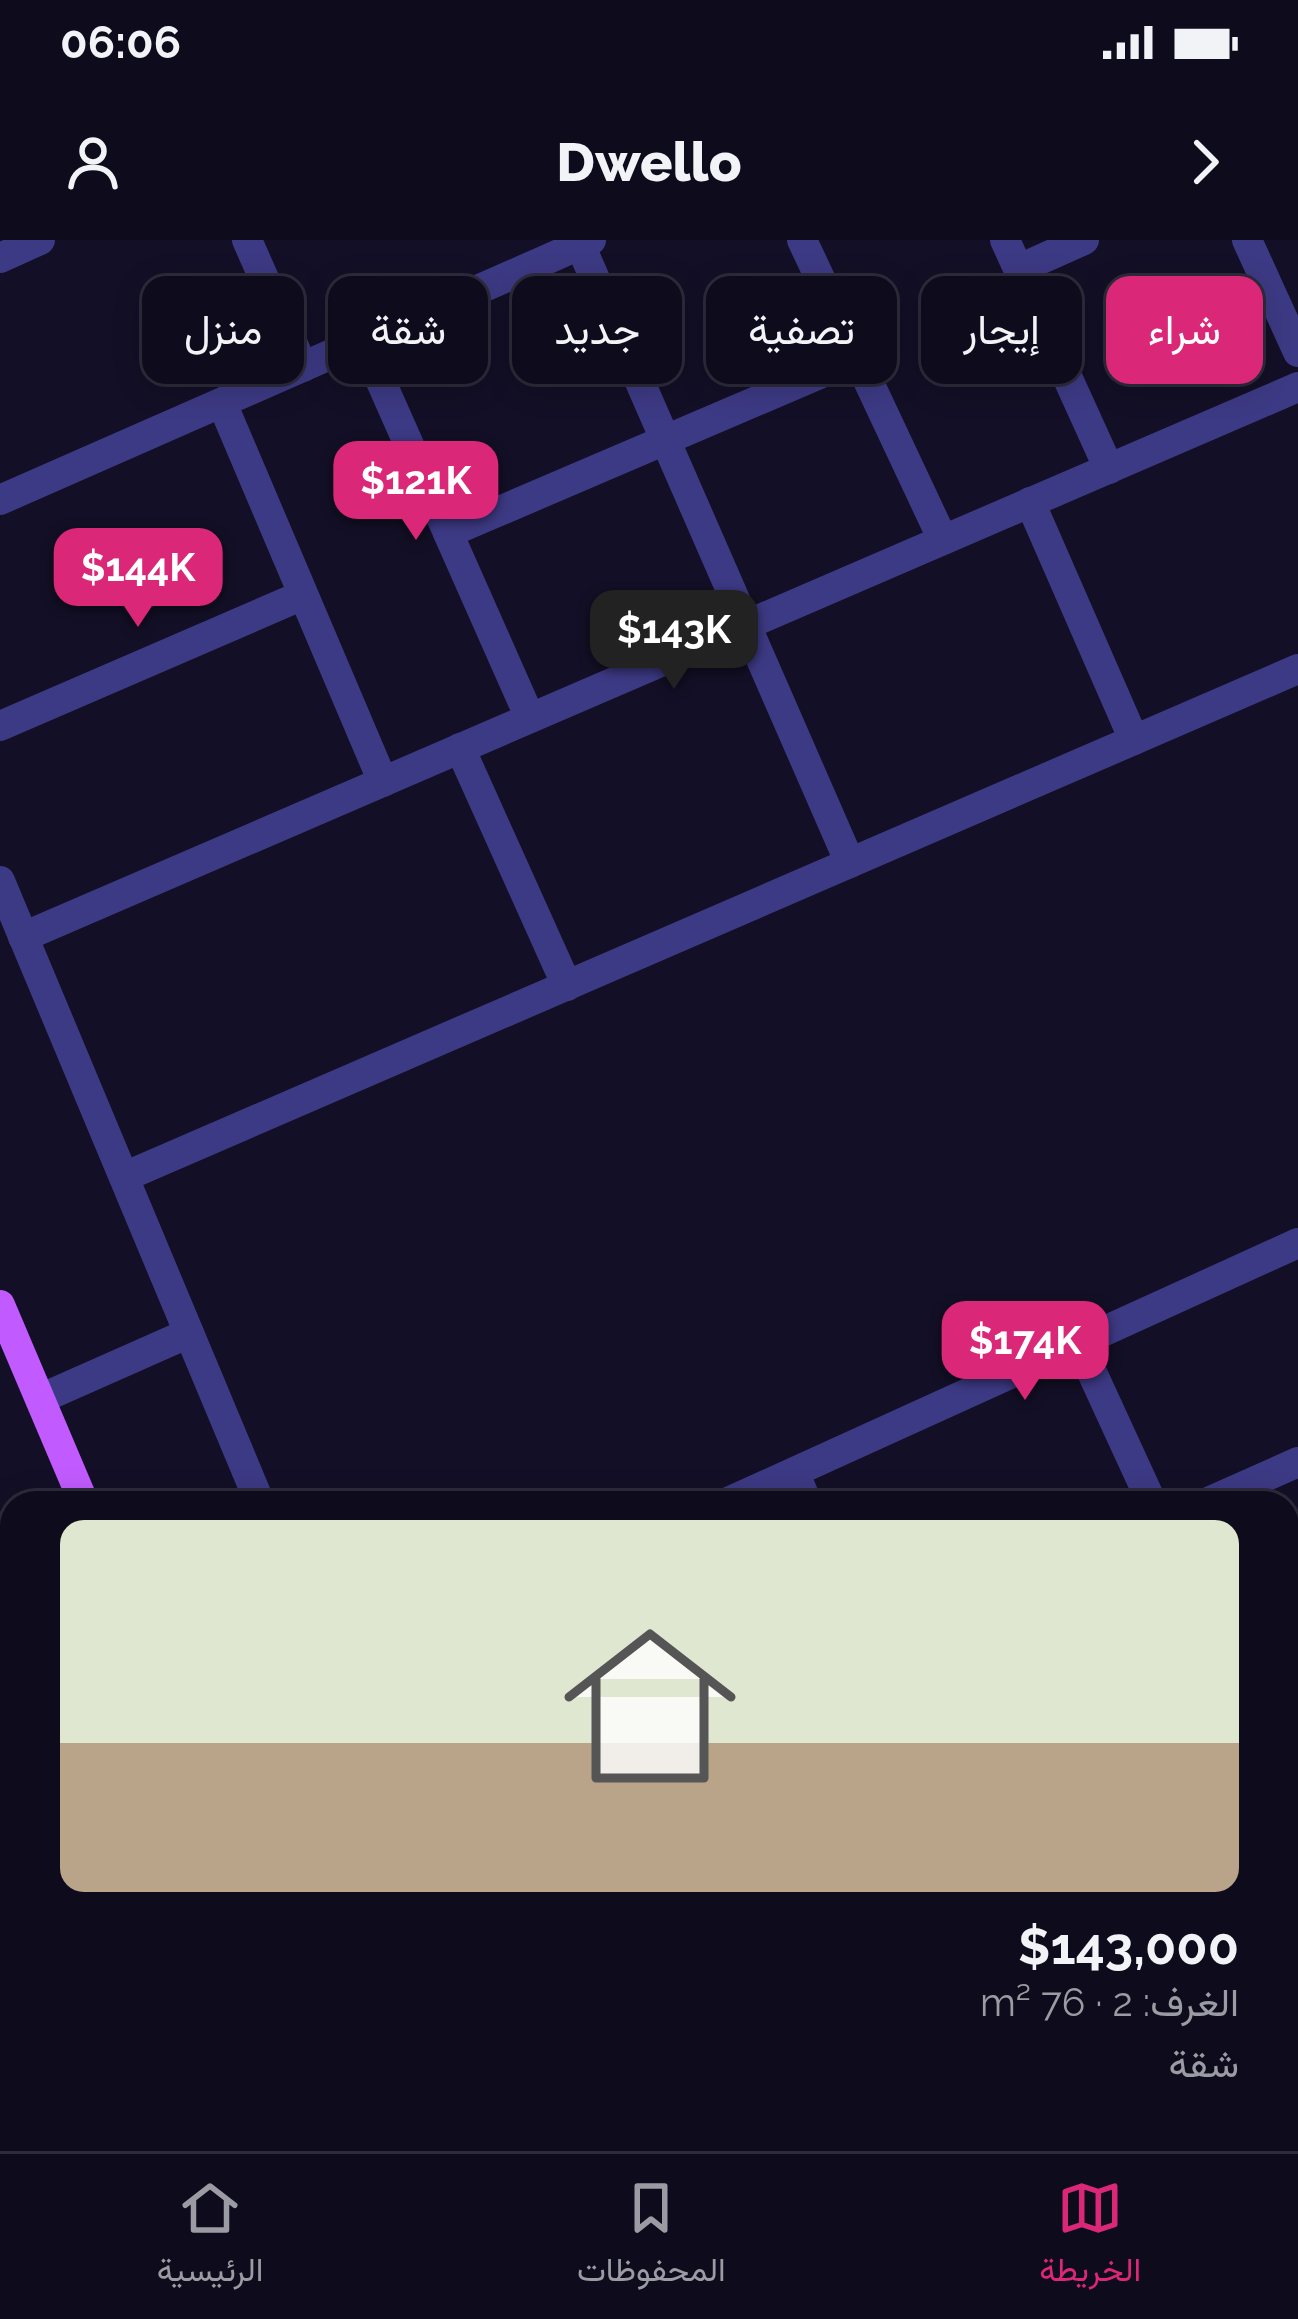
<!DOCTYPE html>
<html lang="ar">
<meta charset="utf-8">
<style>
body{margin:0;font-family:Raleway,Vazirmatn,sans-serif;background:#171425;color:#f1f3f6;direction:rtl;height:100vh;display:flex;flex-direction:column;font-size:45px;white-space:nowrap}
*{box-sizing:border-box;margin:0}
p{font-size:39px;color:#9b9ba3}
.icon{flex:none;width:66px;height:66px;fill:none;stroke:currentColor;stroke-width:2;stroke-linecap:round;stroke-linejoin:round}
.map{position:relative;flex:1;overflow:hidden;direction:ltr}
.sheet{position:absolute;left:0px;top:1251px;width:1299px;height:660px;display:flex;flex-direction:column;background:#0e0b1c;border-radius:36px 36px 0 0;box-shadow:0 6px 30px #0003,0 0 0 3px #2e2b3b;direction:rtl}
.sheet>*{flex:none}
.top-card{position:absolute;left:36px;top:36px;width:1227px;height:108px;direction:rtl;display:flex;gap:24px}
.price{position:absolute;translate:-50% -102px;padding:0 27px;border-radius:24px;background:#db2777;color:#fff;font-size:39px;line-height:78px;filter:drop-shadow(0 3px 6px #0008)}
.price::after{content:'';position:absolute;left:50%;top:72px;width:36px;height:27px;margin-left:-18px;background:inherit;clip-path:polygon(0 0,100% 0,50% 100%)}
.price.selected{background:#222;color:#fff}
ul{padding:0;list-style:none}
li{display:grid;align-content:center;gap:24px;height:636px;padding:0 60px}
li span{display:grid;place-items:center;height:372px;border-radius:24px;color:#555}
li>.icon{margin-inline-start:auto}
span .icon{width:216px;height:216px;fill:#fffc;stroke-width:1}
li b{font-size:51px}
.pill{padding:0 42px;border-radius:24px;background:#0e0b1c;box-shadow:0 6px 30px #0003,0 0 0 3px #2e2b3b;font-size:42px;line-height:108px}
.pill.selected{background:#db2777;color:#fff}
.status{display:flex;justify-content:space-between;align-items:center;height:84px;padding:0 60px;background:#0e0b1c;direction:ltr}
.status svg{height:33px;fill:currentColor}
header{display:flex;justify-content:space-between;align-items:center;height:156px;padding:0 60px;background:#0e0b1c;font-size:54px;font-weight:800}
.dock{display:flex;justify-content:space-around;align-items:center;height:168px;border-top:3px solid #2e2b3b;background:#0e0b1c;font-size:33px;color:#9b9ba3}
.dock a{display:grid;justify-items:center;gap:6px}
.dock .selected{color:#db2777}
.map>svg:first-child{display:block}
</style>
<div class="status"><b>06:06</b><svg viewBox="0 0 49 12"><path d="M0 12V9h3v3zM5 12V6h3v6zM10 12V3h3v9zM15 12V0h3v12zM26 1h20v11H26zM47 4h2v5h-2z"/></svg></div>
<header><svg class="icon" aria-label="forward" viewBox="0 0 24 24"><path d="M9 5l7 7-7 7"/></svg>Dwello<svg class="icon" aria-label="person" viewBox="0 0 24 24"><circle cx="12" cy="8" r="4"/><path d="M4 21q1-7 8-7t8 7"/></svg></header>
<div class="map">
<svg width="1298" height="1911" viewBox="0 0 1298 1911">
<rect width="100%" height="100%" fill="#130f26"/>
<g fill="none" stroke-linecap="round" stroke-linejoin="round">
<g stroke="#3d3a85" stroke-width="30">
<polyline points="247,0 303,127"/>
<polyline points="578,0 850,623"/>
<polyline points="802,0 943,300"/>
<polyline points="1005,0 1109,229"/>
<polyline points="1247,0 1298,112"/>
<polyline points="0,18 40,0"/>
<polyline points="1019,29 1084,0"/>
<polyline points="363,101 530,478"/>
<polyline points="222,163 383,542"/>
<polyline points="0,260 591,0"/>
<polyline points="1030,262 1134,500"/>
<polyline points="448,293 857,118"/>
<polyline points="0,486 303,355"/>
<polyline points="460,508 567,746"/>
<polyline points="0,641 260,1263"/>
<polyline points="23,697 1298,147"/>
<polyline points="124,937 1298,429"/>
<polyline points="1078,1102 1152,1263"/>
<polyline points="40,1159 189,1093"/>
<polyline points="795,1233 807,1263"/>
<polyline points="726,1263 1298,1003"/>
<polyline points="1206,1263 1298,1222"/>
<polyline points="1287,1457 1298,1452"/>
<polyline points="1287,1560 1298,1584"/>
<polyline points="1287,1687 1298,1682"/>
<polyline points="527,1899 532,1911"/>
<polyline points="1073,1899 1079,1911"/>
<polyline points="774,1911 801,1899"/>
</g>
<g stroke="#c25bff" stroke-width="30">
<polyline points="0,1065 84,1263"/>
<polyline points="0,1304 12,1330"/>
<polyline points="0,1561 12,1589"/>
<polyline points="0,1787 12,1815"/>
<polyline points="48,1899 53,1911"/>
<polyline points="147,1899 152,1911"/>
<polyline points="268,1899 273,1911"/>
<polyline points="355,1899 360,1911"/>
</g>
</g>
</svg>
<b class="price" style="left:416px;top:303px">$121K</b>
<b class="price" style="left:138px;top:390px">$144K</b>
<b class="price selected" style="left:674px;top:452px">$143K</b>
<b class="price" style="left:1025px;top:1163px">$174K</b>
<div class="top-card">
<a class="pill selected">شراء</a>
<a class="pill">إيجار</a>
<a class="pill">تصفية</a>
<a class="pill">جديد</a>
<a class="pill">شقة</a>
<a class="pill">منزل</a>
</div>
<section class="sheet">
<ul>
<li><span style="background:linear-gradient(#dfe7d0 60%,#b9a48a 0)"><svg class="icon" aria-label="home" viewBox="0 0 24 24"><path d="M3 11l9-7 9 7M6 9v11h12V9"/></svg></span><div><b>$143,000</b><p>الغرف: 2 · 76 m²</p><p>شقة</p></div></li>
</ul>
</section>
</div>
<nav class="dock">
<a class="selected"><svg class="icon" aria-label="map" viewBox="0 0 24 24"><path d="M3 6l6-2 6 2 6-2v14l-6 2-6-2-6 2zM9 4v14M15 6v14"/></svg>الخريطة</a>
<a><svg class="icon" aria-label="saved" viewBox="0 0 24 24"><path d="M7 4h10v16l-5-4-5 4z"/></svg>المحفوظات</a>
<a><svg class="icon" aria-label="home" viewBox="0 0 24 24"><path d="M3 11l9-7 9 7M6 9v11h12V9"/></svg>الرئيسية</a>
</nav>
